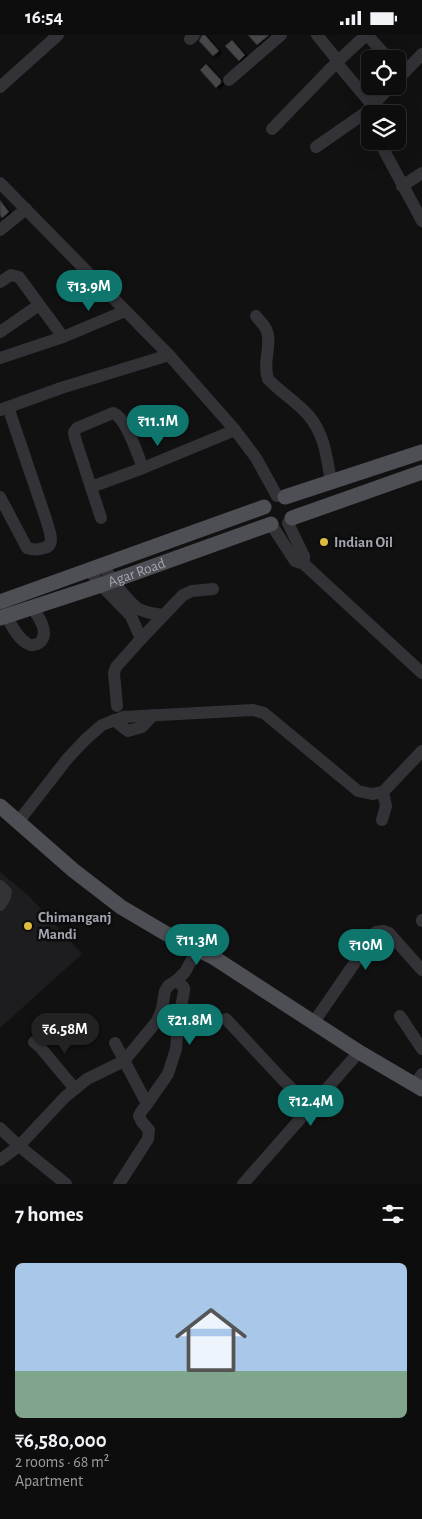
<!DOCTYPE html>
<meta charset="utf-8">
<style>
body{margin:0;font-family:"Alegreya Sans",sans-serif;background:#1b1b1c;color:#f1f3f6;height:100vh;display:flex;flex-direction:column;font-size:19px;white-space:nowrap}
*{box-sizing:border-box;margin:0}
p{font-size:16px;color:#9a9c9e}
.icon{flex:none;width:28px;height:28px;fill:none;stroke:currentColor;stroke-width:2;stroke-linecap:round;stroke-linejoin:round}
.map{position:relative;height:1149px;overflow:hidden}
.panel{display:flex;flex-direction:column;background:#0d0d0e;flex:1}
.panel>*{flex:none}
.buttons{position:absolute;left:361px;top:15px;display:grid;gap:10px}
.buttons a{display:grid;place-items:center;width:45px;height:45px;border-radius:8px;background:#0d0d0e;box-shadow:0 5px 20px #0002,0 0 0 1px #2d2d2e;font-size:25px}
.price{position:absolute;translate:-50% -42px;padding:0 11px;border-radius:18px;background:#0f766e;color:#fff;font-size:16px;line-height:32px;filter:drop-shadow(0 1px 2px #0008)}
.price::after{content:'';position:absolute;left:50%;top:30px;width:15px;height:11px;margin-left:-8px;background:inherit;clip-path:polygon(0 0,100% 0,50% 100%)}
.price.active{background:#222;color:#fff}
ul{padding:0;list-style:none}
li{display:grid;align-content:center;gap:10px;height:265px;padding:0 15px}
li+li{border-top:1px solid #2d2d2e}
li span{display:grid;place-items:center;height:155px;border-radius:8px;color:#555}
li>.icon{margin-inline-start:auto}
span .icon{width:90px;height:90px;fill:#fffc;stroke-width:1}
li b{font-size:21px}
h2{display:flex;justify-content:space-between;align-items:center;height:60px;padding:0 15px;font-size:21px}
.status{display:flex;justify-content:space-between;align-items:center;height:35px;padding:0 25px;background:#0d0d0e;direction:ltr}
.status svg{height:14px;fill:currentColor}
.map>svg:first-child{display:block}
</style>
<div class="status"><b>16:54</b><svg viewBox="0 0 49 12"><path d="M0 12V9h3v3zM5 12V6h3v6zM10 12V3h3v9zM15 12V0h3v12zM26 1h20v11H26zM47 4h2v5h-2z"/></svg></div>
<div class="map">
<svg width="422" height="1149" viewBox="0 0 422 1149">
<defs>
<filter id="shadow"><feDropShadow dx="3" dy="1.5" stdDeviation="0" flood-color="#0009"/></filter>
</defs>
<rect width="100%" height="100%" fill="#111112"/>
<polygon fill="#1d1d1f" points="0,837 30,862 82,919 0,993"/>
<g fill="#45464a" stroke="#2b2b2e" filter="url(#shadow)">
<polygon points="202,0 205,0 219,16 213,21 199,6"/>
<polygon points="248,0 269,0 257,10"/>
<polygon points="232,5 245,20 239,26 225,11"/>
<polygon points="206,29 221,45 221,48 216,53 200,35"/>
<polygon points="0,165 9,177 2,183 0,180"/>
</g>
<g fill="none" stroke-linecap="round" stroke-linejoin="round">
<g stroke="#323237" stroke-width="12">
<polyline points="317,0 338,26"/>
<polyline points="367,0 389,24"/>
<polyline points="190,4 194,0"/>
<polyline points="336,27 372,70"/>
<polyline points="398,44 422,19"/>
<polyline points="229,45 281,0"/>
<polyline points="0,52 58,0"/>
<polyline points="370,88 365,78 391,51"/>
<polyline points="272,94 338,26 366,0"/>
<polyline points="379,106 422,186"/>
<polyline points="316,112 365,78"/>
<polyline points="0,148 169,320 235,395 256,423 277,461"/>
<polyline points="402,151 422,138"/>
<polyline points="0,195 26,174"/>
<polyline points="0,247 11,240 19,242 63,302"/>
<path d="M256 281C259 285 264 290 266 294 273 308 262 326 268 344 280 357 297 367 309 381 325 400 327 424 331 447"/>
<polyline points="0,297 39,270"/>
<polyline points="0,323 63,302 125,276"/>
<polyline points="0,375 61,353 169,320"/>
<polyline points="91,452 143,433 235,395"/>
<path d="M0 462 27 513C33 515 38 515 44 513 57 510 48 493 46 484L8 372"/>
<path d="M101 483 75 403 74 397 77 393 113 378C127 383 137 419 143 433"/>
<polyline points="271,489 295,526 304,529 304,521 288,488"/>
<polyline points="304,529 422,638"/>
<path d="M102 530C109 540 129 569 139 574 146 578 155 579 163 580"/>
<polyline points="89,535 101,550 131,581 141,604"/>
<path d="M6 581C12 591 18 604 28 609 32 611 36 610 39 608 51 599 38 580 32 573"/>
<polyline points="117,671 114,638 116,632 141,604 183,560 192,556 213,554"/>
<polyline points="114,685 128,696 142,692 153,680"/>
<polyline points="382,785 386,771 383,757"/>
<polyline points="18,787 68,723 85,705 102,690 123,682 253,675 264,678 358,756 372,759 383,757 422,716"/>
<polyline points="0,851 6,857 5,862 0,870"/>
<polyline points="422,885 422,886"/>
<polyline points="400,981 422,1014"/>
<polyline points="226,984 282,1044 311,1072"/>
<polyline points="314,987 376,897 383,896 389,898 422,935"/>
<polyline points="34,1007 40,1012 75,1054"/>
<polyline points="115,1008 147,1069"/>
<polyline points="415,1050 422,1039"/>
<polyline points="0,1093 19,1111 66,1149"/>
<polyline points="0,1125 19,1111 65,1062 87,1044 124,1026 157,986 162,974 165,956 168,951 177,945 185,937 197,915"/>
<polyline points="119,1149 148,1104 149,1095 142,1087 139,1081 141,1077 147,1069 168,1039 176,1014 178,989 184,956 184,953 177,945"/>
<polyline points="243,1149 359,1017"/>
</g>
<g stroke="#4e4f55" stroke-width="15">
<polyline points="285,462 422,417"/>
<polyline points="292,483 422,437"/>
<polyline points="0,567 264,472"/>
<path id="s1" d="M0 583 101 550 271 489"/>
<polyline points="0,771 73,835 121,872 165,898 213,922 359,1017 422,1054"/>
</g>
</g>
<g fill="#debc3c" stroke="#0c0c0d" stroke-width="2">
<circle cx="324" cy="507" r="5"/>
<circle cx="28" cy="891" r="5"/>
</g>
<g text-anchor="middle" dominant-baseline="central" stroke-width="5" stroke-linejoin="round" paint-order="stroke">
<g font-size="15" font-weight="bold" fill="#a3a6b1" stroke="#0c0c0d" text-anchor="start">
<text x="334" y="507">Indian Oil</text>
<text x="38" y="882">Chimanganj<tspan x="38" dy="17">Mandi</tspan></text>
</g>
<g font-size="15" fill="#a3a6b1" stroke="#0c0c0d">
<text stroke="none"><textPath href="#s1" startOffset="144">Agar Road</textPath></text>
</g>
</g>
</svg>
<div class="buttons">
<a><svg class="icon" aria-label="locate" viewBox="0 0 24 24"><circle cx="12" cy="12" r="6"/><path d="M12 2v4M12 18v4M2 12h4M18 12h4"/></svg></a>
<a><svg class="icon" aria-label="layers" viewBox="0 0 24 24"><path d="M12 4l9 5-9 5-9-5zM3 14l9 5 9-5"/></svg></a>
</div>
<b class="price" style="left:89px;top:277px">₹13.9M</b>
<b class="price" style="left:158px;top:412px">₹11.1M</b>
<b class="price" style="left:197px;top:931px">₹11.3M</b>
<b class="price" style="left:366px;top:936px">₹10M</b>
<b class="price" style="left:190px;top:1011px">₹21.8M</b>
<b class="price active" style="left:65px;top:1020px">₹6.58M</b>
<b class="price" style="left:311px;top:1092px">₹12.4M</b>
</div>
<section class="panel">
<h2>7 homes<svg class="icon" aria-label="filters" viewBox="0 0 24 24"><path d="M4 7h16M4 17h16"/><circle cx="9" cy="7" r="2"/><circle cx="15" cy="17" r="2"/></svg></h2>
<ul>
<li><span style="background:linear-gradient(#a9c7e8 70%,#7fa58c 0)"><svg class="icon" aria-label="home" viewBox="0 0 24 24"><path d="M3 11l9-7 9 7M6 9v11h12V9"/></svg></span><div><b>₹6,580,000</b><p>2 rooms · 68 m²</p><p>Apartment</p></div></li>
</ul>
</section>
